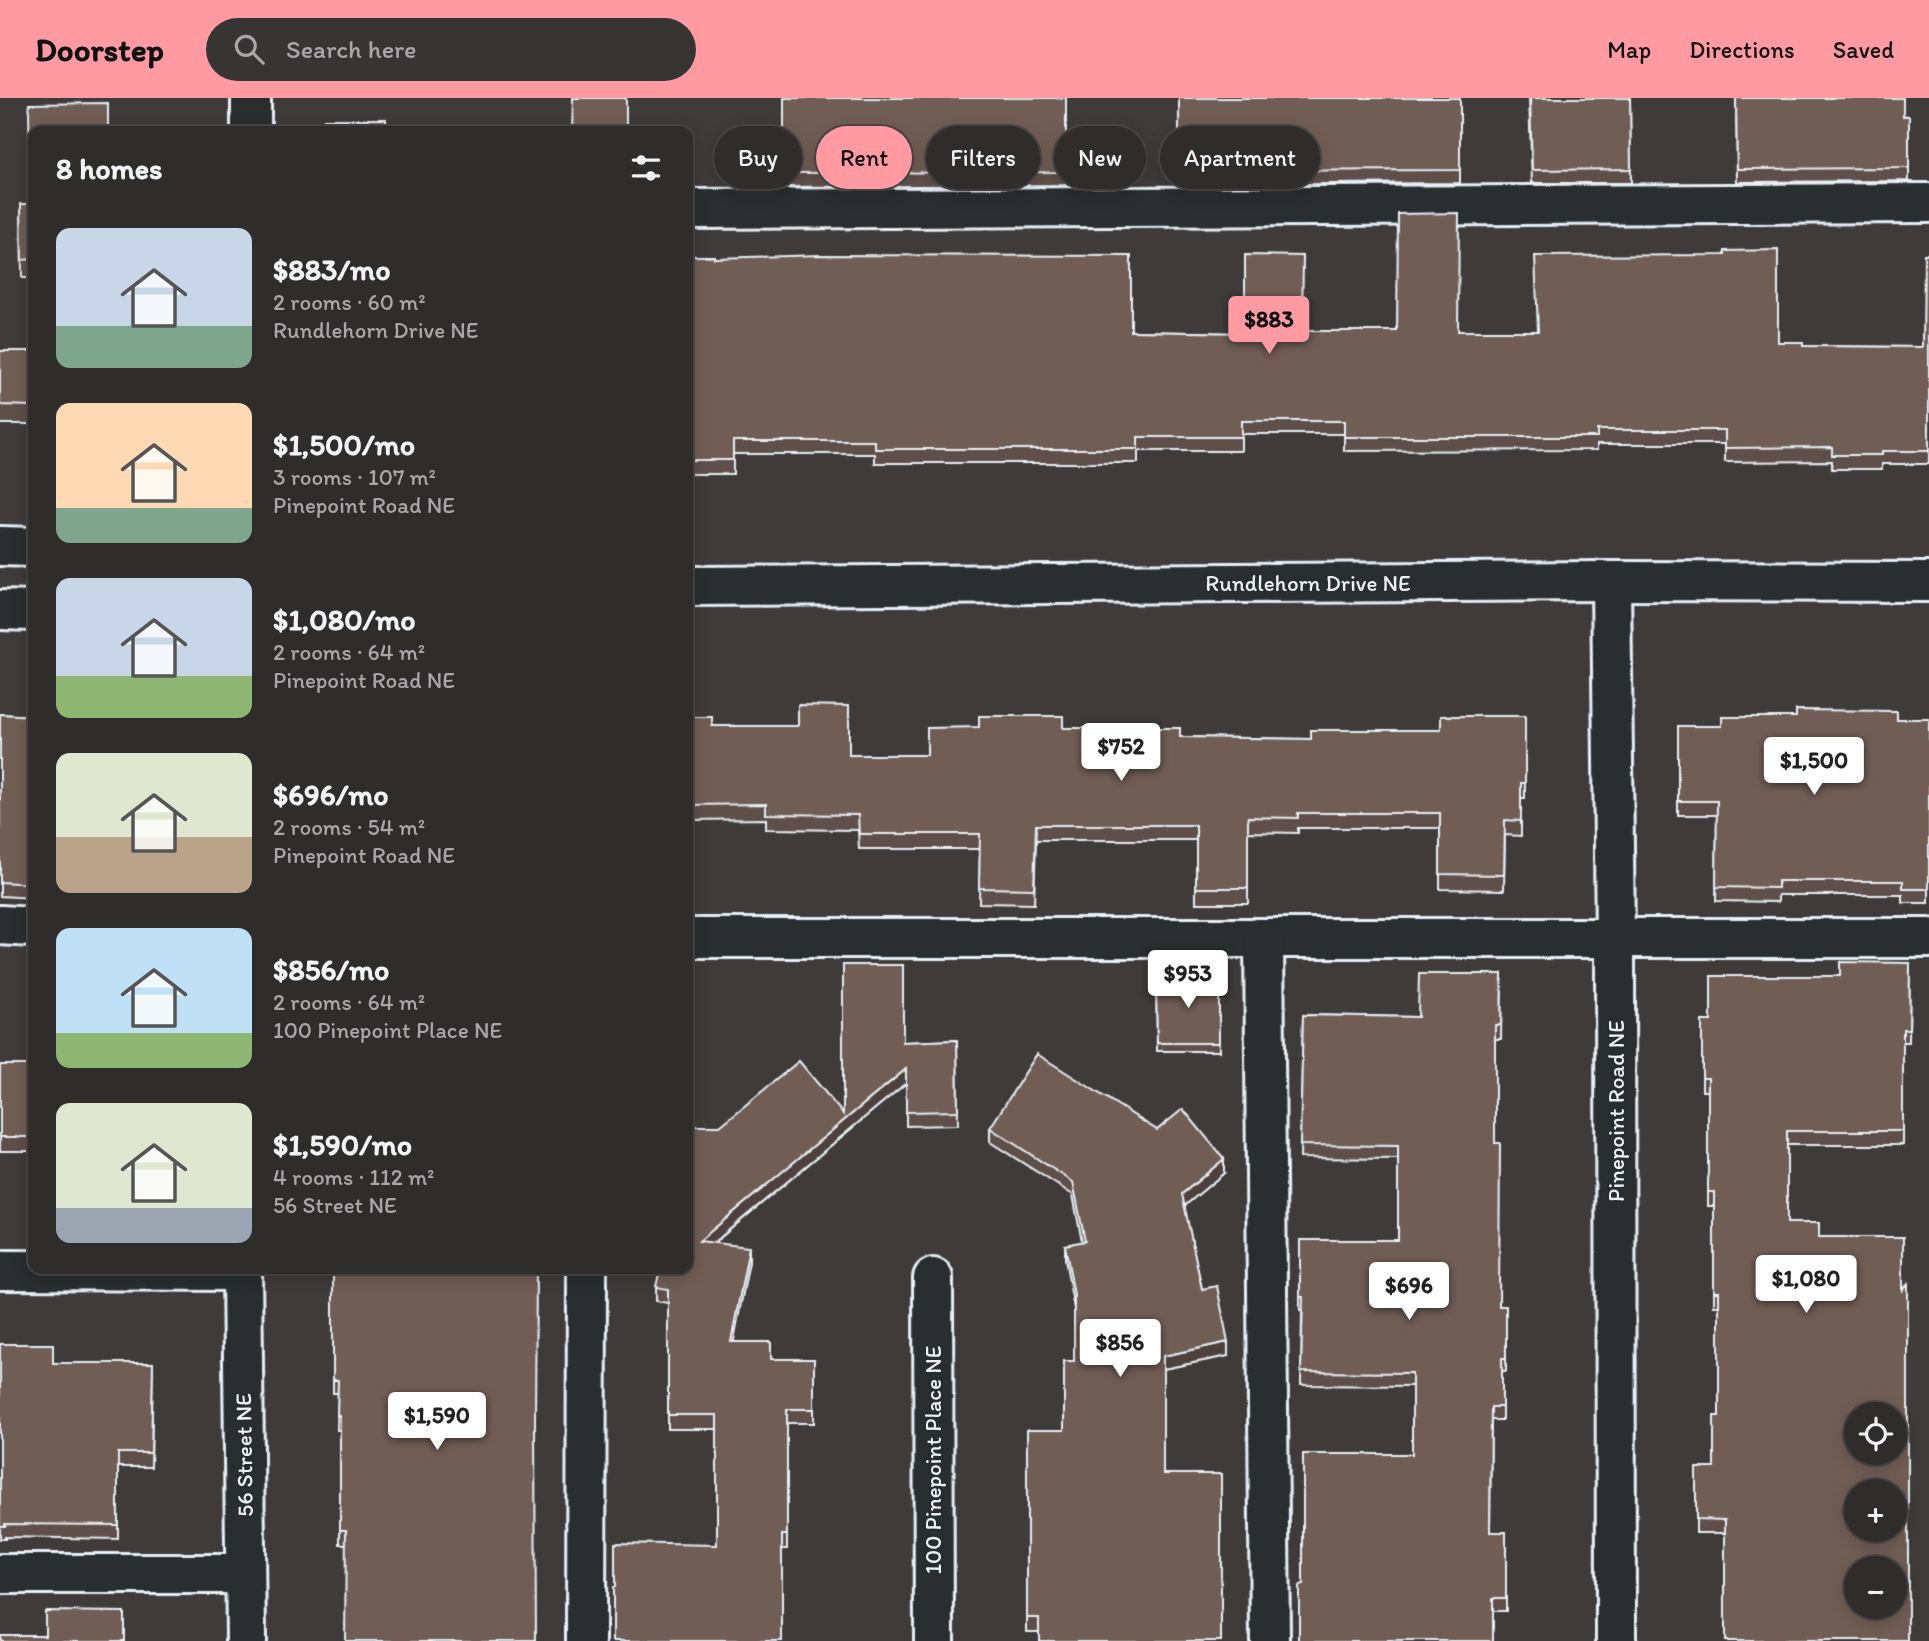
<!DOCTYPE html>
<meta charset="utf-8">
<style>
body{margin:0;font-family:Itim,sans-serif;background:#373434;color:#f1f3f6;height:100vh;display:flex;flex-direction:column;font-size:26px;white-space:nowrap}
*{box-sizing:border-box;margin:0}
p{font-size:23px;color:#a7a7a9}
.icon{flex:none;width:38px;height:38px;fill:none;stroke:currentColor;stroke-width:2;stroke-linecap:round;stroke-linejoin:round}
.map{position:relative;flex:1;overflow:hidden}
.sheet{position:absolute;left:28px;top:28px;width:665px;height:1148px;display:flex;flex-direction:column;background:#2f2c2c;border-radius:14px;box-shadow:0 4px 18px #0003,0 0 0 2px #4a4848}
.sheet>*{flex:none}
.guide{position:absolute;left:714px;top:28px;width:665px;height:63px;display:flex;gap:14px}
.fabs{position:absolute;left:1844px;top:1304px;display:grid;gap:14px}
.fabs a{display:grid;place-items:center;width:63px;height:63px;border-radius:50%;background:#2f2c2c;box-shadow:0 4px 18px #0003,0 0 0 2px #4a4848;font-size:35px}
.price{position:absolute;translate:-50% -60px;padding:0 16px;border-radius:7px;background:#fff;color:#222;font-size:23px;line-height:46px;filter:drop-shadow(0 2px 4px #0008)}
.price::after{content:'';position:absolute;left:50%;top:42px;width:21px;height:16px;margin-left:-10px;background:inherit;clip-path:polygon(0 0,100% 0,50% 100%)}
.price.selected{background:#ff9aa2;color:#111}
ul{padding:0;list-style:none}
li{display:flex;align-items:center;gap:21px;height:175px;padding:0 28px}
li span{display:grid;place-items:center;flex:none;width:196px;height:140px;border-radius:14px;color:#555}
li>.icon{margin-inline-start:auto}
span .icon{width:84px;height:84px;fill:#fffc;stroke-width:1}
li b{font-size:30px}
h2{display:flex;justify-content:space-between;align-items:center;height:84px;padding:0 28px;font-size:30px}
.pill{padding:0 24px;border-radius:32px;background:#2f2c2c;box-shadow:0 4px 18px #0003,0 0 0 2px #4a4848;font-size:24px;line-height:63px}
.pill.selected{background:#ff9aa2;color:#111}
header{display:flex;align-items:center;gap:42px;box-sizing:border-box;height:98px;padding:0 35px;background:#ff9aa2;color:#111}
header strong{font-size:33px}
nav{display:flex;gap:38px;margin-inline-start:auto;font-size:24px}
.search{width:490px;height:63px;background:#373434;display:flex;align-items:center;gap:18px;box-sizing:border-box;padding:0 24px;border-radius:38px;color:#a7a7a9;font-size:26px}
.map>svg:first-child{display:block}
</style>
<header>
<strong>Doorstep</strong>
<div class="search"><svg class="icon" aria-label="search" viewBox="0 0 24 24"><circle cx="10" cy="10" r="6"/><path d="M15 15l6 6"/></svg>Search here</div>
<nav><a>Map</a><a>Directions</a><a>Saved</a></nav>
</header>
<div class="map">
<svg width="1929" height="1543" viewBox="0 0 1929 1543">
<rect width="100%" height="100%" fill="#3f3b3a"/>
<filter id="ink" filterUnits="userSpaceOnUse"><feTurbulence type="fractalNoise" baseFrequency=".0143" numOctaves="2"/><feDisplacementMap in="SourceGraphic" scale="14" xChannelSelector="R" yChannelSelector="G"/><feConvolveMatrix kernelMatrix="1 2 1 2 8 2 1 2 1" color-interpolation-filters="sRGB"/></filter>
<g filter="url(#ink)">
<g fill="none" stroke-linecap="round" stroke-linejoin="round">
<g stroke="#e8f1f8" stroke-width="44">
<g id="minor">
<polyline points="251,0 251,33"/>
<polyline points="688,111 1929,105"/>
<polyline points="0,448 33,449"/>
<polyline points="1611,483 1615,840 1616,1543"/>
<polyline points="688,488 1611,483 1929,484"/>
<polyline points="0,512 33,513"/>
<polyline points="0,827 33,829"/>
<polyline points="688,840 1929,840"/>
<polyline points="1264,840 1270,1543"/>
<polyline points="242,1171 246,1543"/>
<polyline points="0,1172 242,1173"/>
<polyline points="933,1180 934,1543"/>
<polyline points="0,1476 245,1476"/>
<polyline points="586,1543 587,1171"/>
</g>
</g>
<use href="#minor" stroke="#2a2d2e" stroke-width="38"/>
</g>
<g fill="#5f504b" stroke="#e8f1f8" stroke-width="2">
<polygon points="784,0 1066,0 1066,87 784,89"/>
<polygon points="1179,0 1460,0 1460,85 1179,87"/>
<polygon points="1529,0 1630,0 1631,85 1532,85"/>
<polygon points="1736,0 1909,18 1909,83 1737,84"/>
<polygon points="33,33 33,180 22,180 21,106 30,106"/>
<polygon points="1929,156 1929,366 1882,366 1882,371 1832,371 1832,363 1725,364 1725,346 1597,346 1597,352 1344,353 1344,336 1241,336 1241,353 1138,353 1138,365 875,365 875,356 733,356 733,376 688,376 688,158 714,160 1131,233 1245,235 1302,233 1459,233 1778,244 1803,248 1923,249"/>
<rect x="0" y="253" width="33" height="73"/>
<polygon points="0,616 33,618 33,800 0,798"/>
<polygon points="1525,618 1525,700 1521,700 1521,738 1505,737 1504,792 1440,791 1440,730 1298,730 1298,735 1248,734 1248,805 1196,805 1196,742 1036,742 1034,806 979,805 980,751 859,751 858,732 766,731 766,721 688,722 688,619 712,628 849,657 927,657 1063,630 1180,639 1311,641 1441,632"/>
<polygon points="1897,621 1929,621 1929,805 1903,805 1903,797 1778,797 1778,804 1716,803 1717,717 1678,717 1678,628 1722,628"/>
<polygon points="1910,865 1909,944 1903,944 1903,1047 1787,1047 1725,1435 1696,1435 1696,1370 1714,1370 1719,1318 1719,1208 1714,1208 1714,1108 1708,1108 1708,993 1702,993 1702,923 1711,923 1840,878"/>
<polygon points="1502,876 1501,941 1495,941 1495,1045 1499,1208 1506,1208 1506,1273 1502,1273 1502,1322 1491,1322 1490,1434 1506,1434 1506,1513 1493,1513 1303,1487 1412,1356 1412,1288 1301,1287 1302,1212 1300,1212 1300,1142 1398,1142 1398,1061 1300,1060 1303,917 1418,919"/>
<polygon points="1156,879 1219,879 1219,953 1157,953"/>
<polygon points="957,942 958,1027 906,1028 906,985 714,1145 749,1163 733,1244 771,1261 814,1261 814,1325 787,1325 787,1451 782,1451 615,1489 717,1447 717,1331 668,1331 668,1205 656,1203 656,1189 720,1028 843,1016 903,944"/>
<rect x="0" y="967" width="33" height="86"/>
<polygon points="990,1030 1224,1075 1184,1108 1202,1191 1228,1258 1163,1271 1039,1534 1027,1534 1027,1332 1064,1332 1074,1263 1074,1211 1065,1161 1065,1147 1082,1144 1073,1097 990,1044"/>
<polygon points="333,1171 536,1171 346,1446 340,1446 340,1332 337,1332 338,1295 333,1295"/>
<polygon points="0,1246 53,1265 153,1265 151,1369 118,1369 118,1441 5,1439 5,1441 0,1441"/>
</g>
<g fill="#4e413d" stroke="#e8f1f8" stroke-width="2">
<polygon points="906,971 906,985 699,1157 699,1143"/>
<polygon points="1224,1061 1224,1075 1182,1110 1182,1096"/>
<polygon points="749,1149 749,1163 731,1258 731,1244"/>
<polygon points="1228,1244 1228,1258 1163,1271 1163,1258"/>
</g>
<g fill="#6f5d57" stroke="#e8f1f8" stroke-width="2" fill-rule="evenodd">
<polygon points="573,0 626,0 626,33 572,33"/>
<polygon points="784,0 1066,0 1066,74 784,75"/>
<polygon points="1179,0 1460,0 1460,72 1179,73"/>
<polygon points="1530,0 1630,0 1631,71 1532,72"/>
<polygon points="1736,0 1903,0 1903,18 1909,18 1909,70 1737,71"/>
<polygon points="108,5 108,33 33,33 33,161 22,162 21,106 30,106 29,6"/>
<rect x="324" y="21" width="62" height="12"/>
<polygon points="1459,115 1458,233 1538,233 1535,158 1725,157 1725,153 1778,152 1778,244 1803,244 1803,248 1923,249 1924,156 1929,156 1929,353 1882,353 1882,357 1832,357 1832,349 1725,350 1725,332 1597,332 1597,339 1344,339 1344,323 1241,323 1241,339 1138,339 1138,351 875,351 875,343 733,343 733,362 688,362 688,158 714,158 714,160 821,157 1131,158 1131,233 1245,235 1245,157 1303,158 1302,233 1397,233 1398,116"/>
<polygon points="0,253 33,253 33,308 0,307"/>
<polygon points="798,607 849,608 849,657 927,657 927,630 979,629 979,618 1063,618 1063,630 1180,630 1180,639 1311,641 1311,632 1441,632 1441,618 1525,618 1525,685 1521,685 1521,723 1505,722 1504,777 1440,776 1440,715 1298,715 1298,720 1248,719 1248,790 1196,790 1196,727 1036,727 1034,791 979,790 980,736 859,736 858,717 766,716 766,706 688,707 688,619 712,619 712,628 798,628"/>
<polygon points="1796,612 1897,613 1897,621 1929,621 1929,791 1903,791 1903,783 1778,783 1778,790 1716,789 1717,703 1678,703 1678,628 1722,628 1722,619 1796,619"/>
<polygon points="0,616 33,618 33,786 0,784"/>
<path d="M1840 864 1910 865 1909 931H1903V1033H1787V1125H1819V1139H1903V1192L1908 1185V1543H1725V1422L1696 1421V1370H1714V1318H1719V1194H1714V1094H1708V980H1702V923H1711V878H1840ZM1857 1316H1895V1354H1857ZM1857 1393H1895V1432H1857ZM1857 1470H1895V1508H1857Z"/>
<polygon points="843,867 903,867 903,944 957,942 958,1013 906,1014 906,971 699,1143 749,1149 731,1244 771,1244 771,1261 814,1261 814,1311 787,1311 787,1437 782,1437 782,1543 613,1543 613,1489 615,1489 615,1445 717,1447 717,1317 668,1317 668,1191 656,1189 660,1171 688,1171 688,1028 720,1028 799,963 843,1016"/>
<polygon points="1419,876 1502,876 1501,927 1495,927 1495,1045 1500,1045 1499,1208 1506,1208 1506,1260 1502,1260 1502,1309 1491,1309 1490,1434 1506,1434 1506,1500 1493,1500 1493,1543 1299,1543 1299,1488 1303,1487 1303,1356 1412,1356 1412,1275 1301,1274 1303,1199 1300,1199 1300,1142 1398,1142 1398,1048 1300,1047 1303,917 1418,919"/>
<polygon points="1156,879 1219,879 1219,945 1157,945"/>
<polygon points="1037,956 1157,1032 1183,1011 1224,1061 1182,1096 1202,1191 1217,1188 1228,1244 1163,1258 1163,1376 1221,1376 1221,1543 1039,1543 1039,1520 1027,1520 1027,1332 1064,1332 1064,1263 1074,1263 1074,1197 1065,1147 1085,1143 1073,1084 990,1030"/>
<rect x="0" y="967" width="33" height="72"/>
<polygon points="333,1171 536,1171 535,1323 536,1543 345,1543 346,1432 340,1432 340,1318 337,1318 338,1282 333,1282"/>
<polygon points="0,1246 53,1246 53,1265 153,1265 151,1355 118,1355 118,1427 5,1426 5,1428 0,1428"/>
<polygon points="45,1513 124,1514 124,1543 0,1543 0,1537 45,1537"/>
</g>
</g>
<g text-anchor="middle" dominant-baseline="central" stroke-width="5" stroke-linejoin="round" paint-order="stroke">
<g font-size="23" fill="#e8f1f8" stroke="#2a2d2e">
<text x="1308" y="485">Rundlehorn Drive NE</text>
<text transform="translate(1616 1013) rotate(-90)">Pinepoint Road NE</text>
<text transform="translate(244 1357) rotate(-91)">56 Street NE</text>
<text transform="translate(933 1362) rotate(-90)">100 Pinepoint Place NE</text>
</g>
</g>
</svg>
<div class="fabs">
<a><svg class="icon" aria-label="locate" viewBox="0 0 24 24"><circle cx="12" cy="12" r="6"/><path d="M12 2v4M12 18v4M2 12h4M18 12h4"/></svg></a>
<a>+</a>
<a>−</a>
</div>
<b class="price selected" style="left:1269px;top:258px">$883</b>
<b class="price" style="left:1121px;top:685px">$752</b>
<b class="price" style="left:1814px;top:699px">$1,500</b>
<b class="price" style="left:1188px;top:912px">$953</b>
<b class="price" style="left:1806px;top:1217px">$1,080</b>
<b class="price" style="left:1409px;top:1224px">$696</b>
<b class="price" style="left:1120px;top:1281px">$856</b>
<b class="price" style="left:437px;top:1354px">$1,590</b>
<div class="guide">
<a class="pill">Buy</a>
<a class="pill selected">Rent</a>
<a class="pill">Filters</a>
<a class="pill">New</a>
<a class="pill">Apartment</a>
</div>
<section class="sheet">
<h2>8 homes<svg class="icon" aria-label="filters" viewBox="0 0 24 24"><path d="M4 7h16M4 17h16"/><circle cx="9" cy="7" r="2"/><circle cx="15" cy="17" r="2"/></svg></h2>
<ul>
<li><span style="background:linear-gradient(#c9d6e8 70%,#7fa58c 0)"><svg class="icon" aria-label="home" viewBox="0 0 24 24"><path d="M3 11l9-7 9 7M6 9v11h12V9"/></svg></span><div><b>$883/mo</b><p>2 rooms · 60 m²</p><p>Rundlehorn Drive NE</p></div></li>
<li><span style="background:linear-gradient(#ffd9b3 75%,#7fa58c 0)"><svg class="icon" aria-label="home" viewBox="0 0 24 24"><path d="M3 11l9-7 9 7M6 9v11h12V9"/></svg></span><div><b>$1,500/mo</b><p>3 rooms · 107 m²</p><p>Pinepoint Road NE</p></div></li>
<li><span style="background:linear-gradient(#c9d6e8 70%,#8fb573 0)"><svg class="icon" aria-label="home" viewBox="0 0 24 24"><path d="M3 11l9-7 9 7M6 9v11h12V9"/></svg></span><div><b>$1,080/mo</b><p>2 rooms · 64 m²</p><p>Pinepoint Road NE</p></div></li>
<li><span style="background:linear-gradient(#dfe7d0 60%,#b9a48a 0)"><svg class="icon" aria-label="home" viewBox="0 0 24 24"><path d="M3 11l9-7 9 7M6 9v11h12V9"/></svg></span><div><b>$696/mo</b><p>2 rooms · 54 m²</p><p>Pinepoint Road NE</p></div></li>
<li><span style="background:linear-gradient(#bfe0f5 75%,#8fb573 0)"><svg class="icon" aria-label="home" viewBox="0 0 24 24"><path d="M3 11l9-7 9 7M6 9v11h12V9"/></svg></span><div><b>$856/mo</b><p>2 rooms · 64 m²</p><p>100 Pinepoint Place NE</p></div></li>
<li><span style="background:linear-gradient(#dfe7d0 75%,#9aa5b1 0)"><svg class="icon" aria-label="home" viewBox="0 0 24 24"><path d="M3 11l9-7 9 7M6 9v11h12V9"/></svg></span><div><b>$1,590/mo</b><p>4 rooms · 112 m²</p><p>56 Street NE</p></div></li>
</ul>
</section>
</div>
